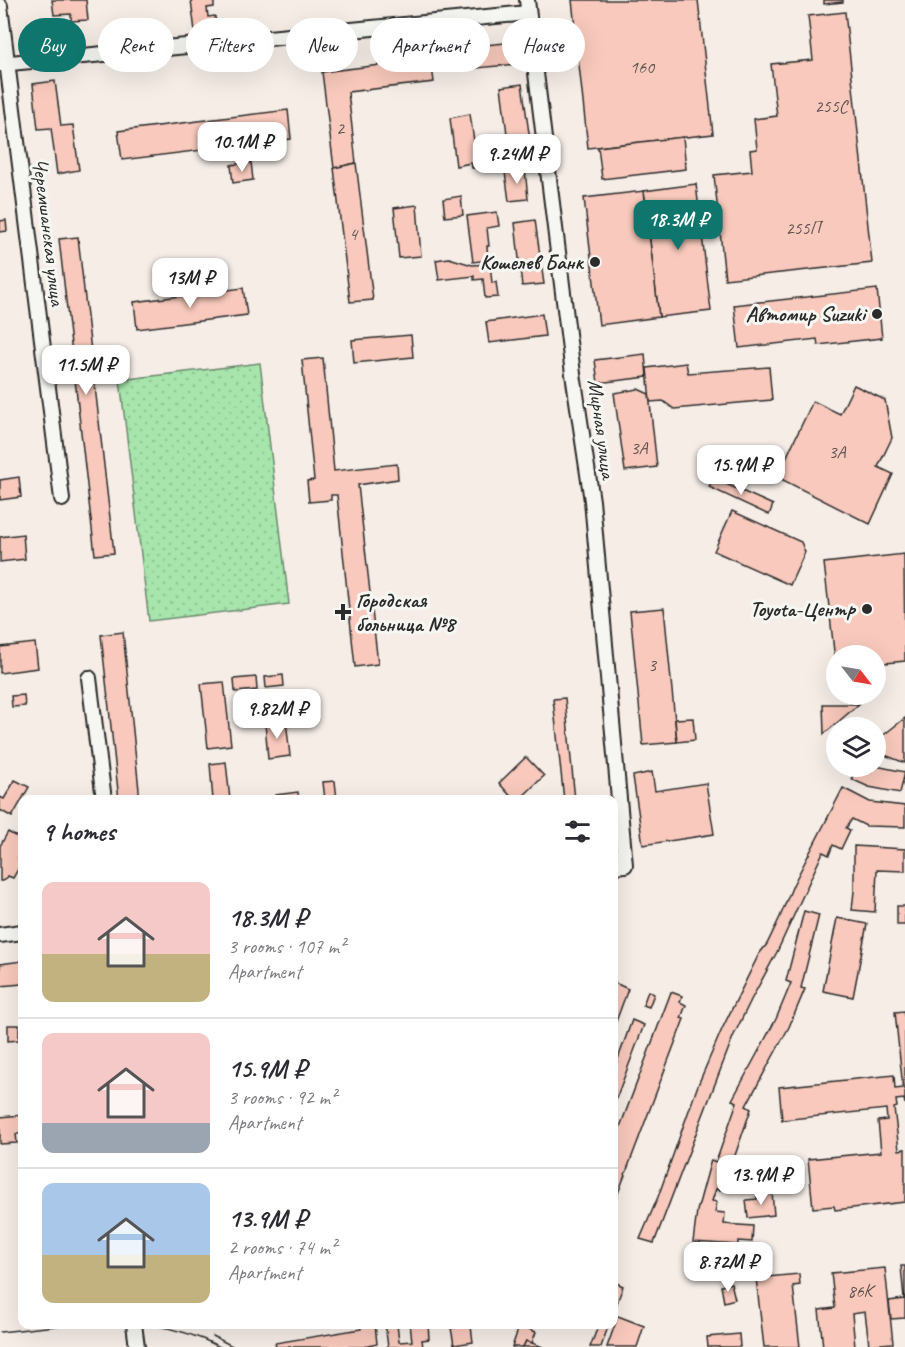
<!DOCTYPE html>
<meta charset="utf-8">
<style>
body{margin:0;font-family:Caveat,sans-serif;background:#f7f7f7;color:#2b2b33;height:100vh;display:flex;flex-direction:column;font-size:22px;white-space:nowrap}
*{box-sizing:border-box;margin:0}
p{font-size:20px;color:#7c7c81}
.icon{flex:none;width:33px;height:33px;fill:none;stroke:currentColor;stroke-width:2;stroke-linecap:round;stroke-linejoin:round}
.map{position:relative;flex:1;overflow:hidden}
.panel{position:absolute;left:18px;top:795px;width:600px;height:534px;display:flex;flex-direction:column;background:#fff;border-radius:12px;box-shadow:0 6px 24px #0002}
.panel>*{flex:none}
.top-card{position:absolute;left:18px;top:18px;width:600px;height:54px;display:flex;gap:12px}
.needle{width:39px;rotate:121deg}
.controls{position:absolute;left:826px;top:645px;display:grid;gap:12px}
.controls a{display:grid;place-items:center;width:60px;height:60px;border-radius:50%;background:#fff;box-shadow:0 6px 24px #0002;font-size:30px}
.price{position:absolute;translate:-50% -51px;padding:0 14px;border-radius:12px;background:#fff;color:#222;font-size:20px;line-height:39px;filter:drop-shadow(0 2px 3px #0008)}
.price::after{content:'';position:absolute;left:50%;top:36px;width:18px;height:14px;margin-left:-9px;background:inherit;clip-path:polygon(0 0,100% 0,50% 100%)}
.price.current{background:#0f766e;color:#fff}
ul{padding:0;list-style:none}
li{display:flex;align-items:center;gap:18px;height:150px;padding:0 24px}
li+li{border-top:2px solid #e1e1e2}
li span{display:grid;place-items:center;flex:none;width:168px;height:120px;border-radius:12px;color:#555}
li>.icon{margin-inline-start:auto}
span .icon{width:72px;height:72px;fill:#fffc;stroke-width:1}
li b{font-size:26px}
h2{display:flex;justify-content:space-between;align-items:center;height:72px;padding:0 24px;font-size:26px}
.tag{padding:0 21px;border-radius:27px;background:#fff;box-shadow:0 6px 24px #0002;font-size:21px;line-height:54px}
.tag.current{background:#0f766e;color:#fff}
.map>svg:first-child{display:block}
</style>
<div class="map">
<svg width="905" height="1347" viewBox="0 0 905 1347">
<defs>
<pattern id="green-dots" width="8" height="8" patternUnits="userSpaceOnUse" patternTransform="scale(1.5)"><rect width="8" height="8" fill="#a7e5ac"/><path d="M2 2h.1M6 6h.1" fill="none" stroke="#90c594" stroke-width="1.8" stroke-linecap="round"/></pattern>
</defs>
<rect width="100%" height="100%" fill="#f6ede7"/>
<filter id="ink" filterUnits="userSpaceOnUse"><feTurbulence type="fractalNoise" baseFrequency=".0167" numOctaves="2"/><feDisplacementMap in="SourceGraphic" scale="12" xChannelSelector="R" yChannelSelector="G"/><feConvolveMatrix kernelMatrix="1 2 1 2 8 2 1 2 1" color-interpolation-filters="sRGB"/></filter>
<g filter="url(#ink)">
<polygon fill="url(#green-dots)" stroke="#69886c" stroke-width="1.5" points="260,363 289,604 149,621 120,380"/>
<g fill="#f8c9bc" stroke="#2b2b2b" stroke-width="1.5">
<polygon points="52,0 86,0 88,20 71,21 71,14 54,15"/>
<polygon points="191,0 221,0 214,1 214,7 207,8 208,17 215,16 216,30 210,30 210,38 196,39"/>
<polygon points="572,0 698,0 713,134 588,148"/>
<polygon points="824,0 843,0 843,2 824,4"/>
<polygon points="845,12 872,263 725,279 714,175 752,171 750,150 757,149 754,119 777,116 771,64 813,60 808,16"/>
<polygon points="515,42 517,64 457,70 455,48"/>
<polygon points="431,59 434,82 348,92 356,163 334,168 322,72"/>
<polygon points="55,81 61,126 73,125 79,170 57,174 51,128 38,129 33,84"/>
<polygon points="522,84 531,147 509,150 501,87"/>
<polygon points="288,110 291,139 122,160 118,131"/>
<polygon points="470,114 474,141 480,153 484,152 486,161 477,162 478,168 472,168 471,163 456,166 450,118"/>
<polygon points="683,137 686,169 602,179 598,147"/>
<polygon points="251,162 253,180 233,183 231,165"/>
<polygon points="356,163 373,300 350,302 334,168"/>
<polygon points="525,169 528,199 509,201 505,172"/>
<polygon points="696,184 711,311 659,317 644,191"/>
<polygon points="644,191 659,317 599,325 584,198"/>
<polygon points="461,196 463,215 445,217 443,199"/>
<polygon points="417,205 421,256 399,258 394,208"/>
<polygon points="497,212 499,226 487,228 489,246 487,246 488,260 473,262 467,216"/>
<polygon points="6,220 7,231 0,232 0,221"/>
<polygon points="535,220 544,284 522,286 515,223"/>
<polygon points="78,237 114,553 95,555 59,239"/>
<polygon points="449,258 472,265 490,264 492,283 496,282 498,297 485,298 483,279 474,280 474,276 439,280 436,260"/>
<polygon points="243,288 247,315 137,329 134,302"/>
<polygon points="877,289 882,338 818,345 817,339 739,348 734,305"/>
<polygon points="542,314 545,336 489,343 486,322"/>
<polygon points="411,335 413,357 354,363 352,340"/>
<polygon points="645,354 647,377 598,383 595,360"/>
<polygon points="323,358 334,471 397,464 398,479 358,485 378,664 355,667 337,495 331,495 331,500 309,502 307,481 314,480 302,360"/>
<polygon points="686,363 688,373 769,367 772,400 674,409 663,401 650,402 647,368"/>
<polygon points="854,385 885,400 892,438 878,467 893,474 870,524 777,477 813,401 840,414"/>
<polygon points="638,389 649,394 657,467 625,471 614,393"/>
<polygon points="19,477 21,497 0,500 0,480"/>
<polygon points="713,478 773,505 769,515 709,487"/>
<polygon points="732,511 801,542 805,552 790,585 714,551"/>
<polygon points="23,534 25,559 0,562 0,537"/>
<polygon points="904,554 905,661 876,664 876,656 837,656 836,669 824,563"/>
<polygon points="664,608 677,742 643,745 630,611"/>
<polygon points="123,632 140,800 119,800 101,635"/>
<polygon points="35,643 38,668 0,673 0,647"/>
<polygon points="283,675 284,686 266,688 265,677"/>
<polygon points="256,677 257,690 235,692 234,679"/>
<polygon points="224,682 231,745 208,748 201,684"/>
<polygon points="24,695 25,706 12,707 11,696"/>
<polygon points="565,698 575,800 564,800 553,699"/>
<polygon points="823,704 859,704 824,734"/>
<polygon points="693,718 695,740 677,742 675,719"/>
<polygon points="905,718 905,763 882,754 876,763 876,741"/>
<polygon points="286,720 290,756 268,759 265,723"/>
<polygon points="526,757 544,776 519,800 514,800 499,783"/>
<polygon points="226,762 230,800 213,800 210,764"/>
<polygon points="873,766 876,766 905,772 900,793 869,787 851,779 858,767 871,772"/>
<polygon points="652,772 655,791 706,783 714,834 643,845 633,776"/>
<polygon points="15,780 29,787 12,817 0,810 0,797 4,799"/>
<polygon points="335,781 337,800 325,800 323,782"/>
<polygon points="843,788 870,802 905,806 905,827 866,826 852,819 846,828 850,830 841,849 833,845 829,855 823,852 777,952 751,1000 733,1037 654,1243 640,1239 658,1197 698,1085 722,1029 759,954 767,944 780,917 793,885"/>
<polygon points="298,792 299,800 277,800 276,795"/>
<polygon points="8,832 22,840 22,853 18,859 22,862 13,878 8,876 6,879 2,881 0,881 0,846"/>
<polygon points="854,846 905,849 905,871 877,870 875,912 852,910 854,891"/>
<rect x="897" y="906" width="8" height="19"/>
<polygon points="804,911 819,915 801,988 805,989 789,1027 746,1106 751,1109 731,1167 723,1164 718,1181 722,1182 720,1190 716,1189 712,1201 717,1202 715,1212 725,1213 724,1224 753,1226 752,1242 738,1241 738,1245 693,1242 697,1211 711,1160 716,1162 737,1102 732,1100 776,1019 791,983 786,981"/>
<polygon points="837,918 867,924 853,997 823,991"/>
<polygon points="22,961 22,984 0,986 0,964"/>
<polygon points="615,983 628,989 614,1027 614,987"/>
<polygon points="648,991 654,994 649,1007 643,1005"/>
<polygon points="671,992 682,996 680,1002 686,1005 681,1018 684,1019 614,1204 614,1143"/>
<polygon points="905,1011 905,1104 904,1099 896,1100 897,1107 894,1108 899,1150 905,1149 905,1202 835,1210 834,1206 813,1208 808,1159 881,1152 878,1121 887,1120 886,1109 782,1120 779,1087 894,1075 895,1089 903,1088 895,1012"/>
<polygon points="632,1020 644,1025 614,1104 614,1070"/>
<polygon points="8,1025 19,1025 19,1040 8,1041"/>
<polygon points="22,1115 22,1134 16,1134 17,1143 0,1144 0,1117"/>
<polygon points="756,1168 758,1186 746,1188 744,1170"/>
<polygon points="772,1192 774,1215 748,1218 746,1200 757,1199 757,1193"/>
<polygon points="901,1266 905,1266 905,1318 891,1319 889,1301 904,1299"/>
<polygon points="885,1268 893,1343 869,1345 865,1312 852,1314 855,1347 823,1347 819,1310 835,1308 831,1273"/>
<polygon points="799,1274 800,1285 793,1286 800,1347 764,1347 756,1278"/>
<polygon points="614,1282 623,1286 614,1312"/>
<polygon points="731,1283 735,1299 724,1302 721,1286"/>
<polygon points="618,1316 644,1326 637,1347 607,1347"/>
<polygon points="360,1324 375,1324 377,1344 364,1347 276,1347 275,1343 361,1329"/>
<polygon points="385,1324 397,1324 399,1342 412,1341 410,1324 428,1324 429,1339 422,1340 423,1347 388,1347"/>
<polygon points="520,1324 530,1324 529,1329 536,1332 532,1343 526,1341 523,1347 512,1347"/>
<polygon points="599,1324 609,1324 601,1347 590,1347"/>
<polygon points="471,1326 473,1342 454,1345 451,1328"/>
<polygon points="739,1334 740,1347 708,1347 707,1337"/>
<polygon points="526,1341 532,1343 543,1347 523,1347"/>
</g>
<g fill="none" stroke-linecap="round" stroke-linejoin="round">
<g stroke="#2b2b2b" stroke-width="18">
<g id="minor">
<polyline points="527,0 573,374 592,501 625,865 614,866"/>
<polyline points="0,6 62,499"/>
<polyline points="0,64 528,13"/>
<polyline points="89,678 104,800"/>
<polyline points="0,935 22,932"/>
<polyline points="134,1324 137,1347"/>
</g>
</g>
<use href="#minor" stroke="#f6f6f2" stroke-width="14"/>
<g stroke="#2b2b2b" stroke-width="1.5">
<path d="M147 1324C172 1328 197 1335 220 1347"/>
<polyline points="0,1332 74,1324"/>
<polyline points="213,1336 234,1347"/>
</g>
</g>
</g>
<g fill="#2b2b2b" stroke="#f6f6f2" stroke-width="2">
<circle cx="595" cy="262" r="6"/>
<circle cx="877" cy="314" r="6"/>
<circle cx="867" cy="609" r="6"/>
<path d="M340 603h6v6h6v6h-6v6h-6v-6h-6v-6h6z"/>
</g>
<g text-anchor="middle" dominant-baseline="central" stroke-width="6" stroke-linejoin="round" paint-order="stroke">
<g font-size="18" fill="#5e524f">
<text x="642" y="67">160</text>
<text x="831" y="106">255С</text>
<text x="340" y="128">2</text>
<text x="803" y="228">255П</text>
<text x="353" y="234">4</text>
<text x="639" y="448">3А</text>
<text x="837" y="452">3А</text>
<text x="652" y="665">3</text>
<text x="860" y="1291">86К</text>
</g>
<g font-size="21" fill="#2b2b2b" stroke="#f6f6f2">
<text transform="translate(49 232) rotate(83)">Черемшанская улица</text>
<text transform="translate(602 429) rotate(82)">Мирная улица</text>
</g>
<g font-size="21" font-weight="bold" fill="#2b2b2b" stroke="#f6f6f2" text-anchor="end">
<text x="583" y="262">Кошелев Банк</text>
<text x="865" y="314">Автомир Suzuki</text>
<text x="356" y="600" text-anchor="start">Городская<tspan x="356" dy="24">больница №8</tspan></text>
<text x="855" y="609">Toyota-Центр</text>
</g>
</g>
</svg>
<div class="controls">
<a><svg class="needle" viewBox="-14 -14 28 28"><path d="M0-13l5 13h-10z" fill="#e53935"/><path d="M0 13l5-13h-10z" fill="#7c7c81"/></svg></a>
<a><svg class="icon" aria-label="layers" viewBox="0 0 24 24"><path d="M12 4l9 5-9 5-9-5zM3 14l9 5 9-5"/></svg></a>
</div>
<b class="price" style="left:242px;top:173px">10.1M ₽</b>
<b class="price" style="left:517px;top:185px">9.24M ₽</b>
<b class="price current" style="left:678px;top:251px">18.3M ₽</b>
<b class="price" style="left:190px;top:309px">13M ₽</b>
<b class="price" style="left:86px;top:396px">11.5M ₽</b>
<b class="price" style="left:741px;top:496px">15.9M ₽</b>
<b class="price" style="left:277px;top:740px">9.82M ₽</b>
<b class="price" style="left:761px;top:1206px">13.9M ₽</b>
<b class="price" style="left:728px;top:1293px">8.72M ₽</b>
<div class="top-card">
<a class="tag current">Buy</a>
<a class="tag">Rent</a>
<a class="tag">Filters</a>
<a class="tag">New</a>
<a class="tag">Apartment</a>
<a class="tag">House</a>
</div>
<section class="panel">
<h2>9 homes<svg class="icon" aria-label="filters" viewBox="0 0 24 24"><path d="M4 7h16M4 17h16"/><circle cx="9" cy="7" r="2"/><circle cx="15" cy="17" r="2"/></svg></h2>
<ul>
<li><span style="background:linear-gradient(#f6c9c9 60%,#c2b280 0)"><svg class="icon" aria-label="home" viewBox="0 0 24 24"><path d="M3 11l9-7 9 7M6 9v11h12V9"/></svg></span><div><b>18.3M ₽</b><p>3 rooms · 107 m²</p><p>Apartment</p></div></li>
<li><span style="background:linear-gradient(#f6c9c9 75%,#9aa5b1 0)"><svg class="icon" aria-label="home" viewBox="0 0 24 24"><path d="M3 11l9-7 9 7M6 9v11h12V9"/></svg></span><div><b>15.9M ₽</b><p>3 rooms · 92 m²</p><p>Apartment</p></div></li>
<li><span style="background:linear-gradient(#a9c7e8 60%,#c2b280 0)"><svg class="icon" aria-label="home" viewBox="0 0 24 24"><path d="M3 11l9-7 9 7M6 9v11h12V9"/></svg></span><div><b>13.9M ₽</b><p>2 rooms · 74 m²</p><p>Apartment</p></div></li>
</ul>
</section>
</div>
